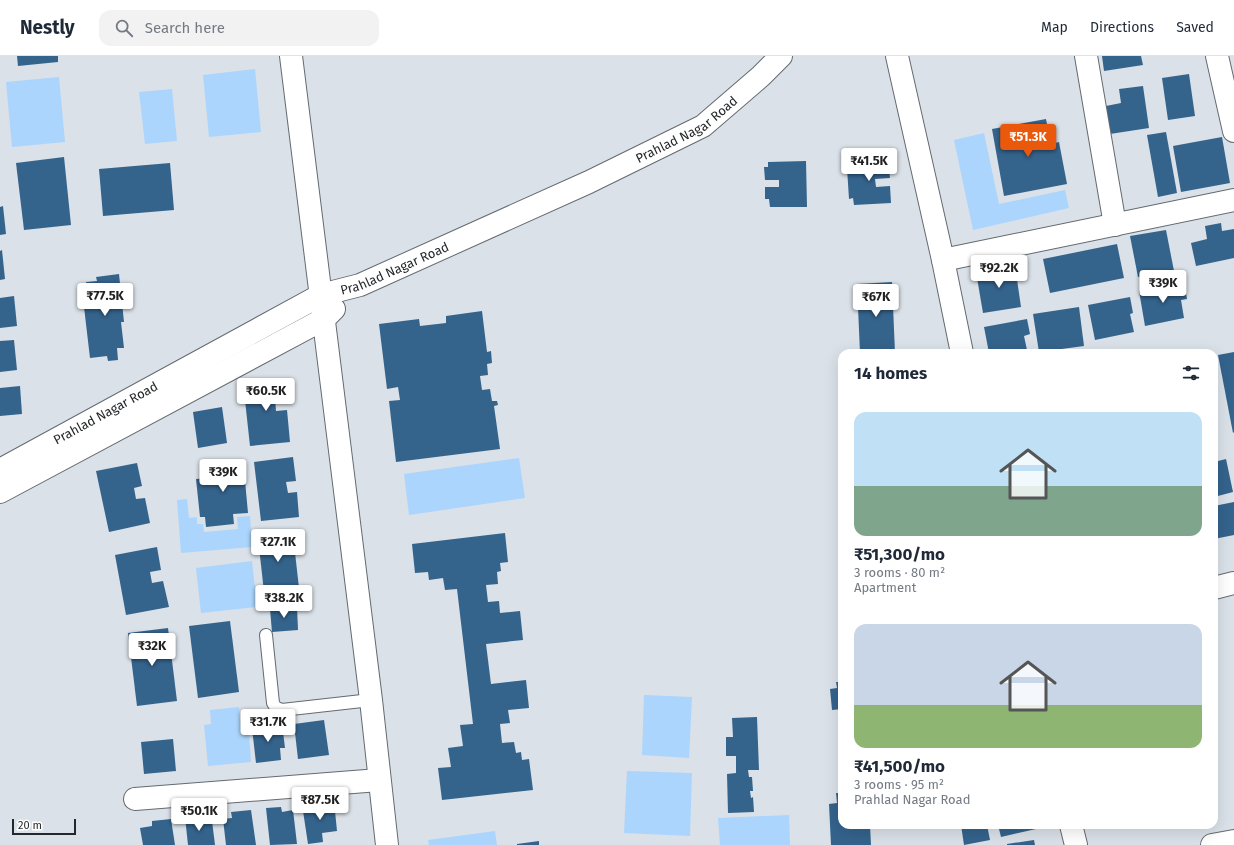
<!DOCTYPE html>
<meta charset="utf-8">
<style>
body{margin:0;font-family:"Fira Sans",sans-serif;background:#f2f2f3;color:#1f2937;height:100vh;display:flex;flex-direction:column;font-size:15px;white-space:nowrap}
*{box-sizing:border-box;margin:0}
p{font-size:13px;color:#747a83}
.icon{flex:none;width:22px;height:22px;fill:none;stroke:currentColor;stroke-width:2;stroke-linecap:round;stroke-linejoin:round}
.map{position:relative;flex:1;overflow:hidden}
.panel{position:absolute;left:838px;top:293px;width:380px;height:480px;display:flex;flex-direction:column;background:#fff;border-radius:12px;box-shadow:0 4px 16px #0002}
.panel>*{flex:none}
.scale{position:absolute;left:12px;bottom:10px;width:64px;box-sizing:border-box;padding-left:4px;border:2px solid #25282a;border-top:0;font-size:11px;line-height:14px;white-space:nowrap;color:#25282a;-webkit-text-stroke:3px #fff;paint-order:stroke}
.price{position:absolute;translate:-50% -34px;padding:0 9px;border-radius:4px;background:#fff;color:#222;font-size:13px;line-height:26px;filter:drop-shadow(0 1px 2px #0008)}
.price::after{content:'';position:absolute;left:50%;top:24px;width:12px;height:9px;margin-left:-6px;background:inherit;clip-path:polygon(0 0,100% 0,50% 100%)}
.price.active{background:#ea580c;color:#fff}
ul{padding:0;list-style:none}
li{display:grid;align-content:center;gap:8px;height:212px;padding:0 16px}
li span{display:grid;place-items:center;height:124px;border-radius:12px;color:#555}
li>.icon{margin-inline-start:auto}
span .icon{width:72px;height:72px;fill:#fffc;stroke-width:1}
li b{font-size:17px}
h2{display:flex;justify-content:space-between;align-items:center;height:48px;padding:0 16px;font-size:17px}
header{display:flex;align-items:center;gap:24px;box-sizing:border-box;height:56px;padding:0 20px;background:#fff;border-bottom:1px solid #e0e1e3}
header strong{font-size:19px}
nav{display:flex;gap:22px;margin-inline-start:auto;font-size:14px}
.search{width:280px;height:36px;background:#f2f2f3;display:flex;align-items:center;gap:10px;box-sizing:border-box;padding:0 14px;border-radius:12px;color:#747a83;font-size:15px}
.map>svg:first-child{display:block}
</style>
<header>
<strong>Nestly</strong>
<div class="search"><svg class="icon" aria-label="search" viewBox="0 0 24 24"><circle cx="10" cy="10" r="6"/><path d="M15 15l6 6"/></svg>Search here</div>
<nav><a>Map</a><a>Directions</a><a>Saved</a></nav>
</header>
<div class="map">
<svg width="1234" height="789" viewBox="0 0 1234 789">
<rect width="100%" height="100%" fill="#dae1e8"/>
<g fill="#abd5fc">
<polygon points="255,13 261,76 209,81 203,19"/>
<polygon points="59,21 65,86 12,91 6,26"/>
<polygon points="172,33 177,85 145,88 139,36"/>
<polygon points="984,77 999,148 1065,134 1069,152 973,174 954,84"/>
<polygon points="519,402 525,442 409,459 404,418"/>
<polygon points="187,443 189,462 197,461 197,468 203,468 204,476 238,473 237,461 250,460 252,491 181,497 177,444"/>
<polygon points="252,505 257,551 201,557 196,512"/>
<polygon points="644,639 692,641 689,702 642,699"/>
<polygon points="239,651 240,665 248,665 251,706 208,710 204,669 211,668 210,654"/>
<polygon points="627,715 692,717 690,780 624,777"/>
<polygon points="789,759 790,789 720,789 718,762"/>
<polygon points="495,775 497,789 429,789 428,784"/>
</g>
<g fill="#34638c">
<polygon points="17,0 58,0 58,6 18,10"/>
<polygon points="1102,0 1141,0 1143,9 1104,15"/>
<polygon points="1189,18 1195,60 1168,64 1162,22"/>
<polygon points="1143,30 1149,72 1110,78 1106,50 1121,47 1119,33"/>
<polygon points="1046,63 1051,88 1059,86 1067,128 1004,140 992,73"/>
<polygon points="1166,76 1177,137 1158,141 1147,79"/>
<polygon points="1222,81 1230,127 1181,136 1173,90"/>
<polygon points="64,101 71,169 24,174 16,107"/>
<polygon points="888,102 890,122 875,123 876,131 890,130 891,147 854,149 853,142 849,143 847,112 851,112 851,104"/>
<polygon points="806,105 807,151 770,151 769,143 765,143 765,131 779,131 779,124 765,124 764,111 768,111 768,106"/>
<polygon points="170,107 174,154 103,160 99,113"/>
<polygon points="3,150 6,178 0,179 0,151"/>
<polygon points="1221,167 1222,175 1234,173 1234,202 1196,210 1191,187 1207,183 1205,170"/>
<polygon points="1166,174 1174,215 1138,221 1130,180"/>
<polygon points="1117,188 1124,222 1050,237 1043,203"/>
<polygon points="2,194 5,223 0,224 0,195"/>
<polygon points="1015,210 1021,251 983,257 976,216"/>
<polygon points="119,218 124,266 121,266 124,292 117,292 118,304 108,305 107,300 90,302 84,251 89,250 86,226 97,225 96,221"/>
<polygon points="892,226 895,297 860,297 857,228"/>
<polygon points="1184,226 1187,243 1181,244 1184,262 1145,270 1139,235"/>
<polygon points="14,240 17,270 0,272 0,242"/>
<polygon points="1130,241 1133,257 1130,258 1134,276 1095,284 1088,249"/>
<polygon points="1079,251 1084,290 1039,296 1033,258"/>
<polygon points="482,255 487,296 491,295 492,307 487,308 488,319 480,320 482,334 490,333 492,345 497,345 498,349 494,350 500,393 396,406 389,345 400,344 398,331 387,333 379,268 419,263 420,270 446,267 446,260"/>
<polygon points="1027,263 1030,278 1024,280 1027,294 1011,297 989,297 984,271"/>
<polygon points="14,284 17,314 0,316 0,285"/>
<polygon points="1234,296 1234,376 1233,377 1218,299"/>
<polygon points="283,322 285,341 275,342 276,355 287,354 290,386 250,390 243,326"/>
<polygon points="20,330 22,358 0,360 0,332"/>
<polygon points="1214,339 1217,352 1214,353"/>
<polygon points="222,351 227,387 198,392 193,356"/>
<polygon points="293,401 296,425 286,426 288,437 297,436 299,461 261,465 254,406"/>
<polygon points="243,403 248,457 233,458 234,468 206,471 205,461 200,461 196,423 207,422 206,412 221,411 220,405"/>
<polygon points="1226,403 1233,436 1214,441 1214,406"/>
<polygon points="137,407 142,430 134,432 136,443 145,442 150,467 109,476 96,415"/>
<polygon points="1234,446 1234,479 1214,483 1214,450"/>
<polygon points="505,477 508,506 500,507 501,515 497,516 498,528 486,529 488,546 499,545 500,557 520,555 523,584 486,588 491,628 526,624 529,652 508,654 510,667 500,668 502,687 514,686 516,697 521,696 522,704 529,703 533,734 442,744 438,712 451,711 448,692 463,690 460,669 473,668 457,533 445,534 443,522 429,524 428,516 415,517 412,488"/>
<polygon points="293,479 299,532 264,536 258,482"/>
<polygon points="157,491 161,514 150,516 152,527 163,525 169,551 126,559 115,499"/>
<polygon points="297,551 298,574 272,576 270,553"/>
<polygon points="230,565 239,636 198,642 189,570"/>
<polygon points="168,572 177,645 137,650 128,577"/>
<polygon points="840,621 842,621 842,653 832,654 830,633 837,632 836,626 840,626"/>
<polygon points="757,661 759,714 748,714 749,721 752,721 753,735 750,735 751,742 753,741 754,756 728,757 727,718 736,717 736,700 726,700 726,681 733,681 732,662"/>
<polygon points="324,664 329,699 298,703 294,668"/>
<polygon points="282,668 285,692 280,692 281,704 256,707 252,672"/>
<polygon points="173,683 176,715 144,718 141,686"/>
<polygon points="836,737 842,737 842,769 870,769 871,789 831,789 829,748 837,747"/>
<polygon points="334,745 337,775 322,777 323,786 308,788 303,755 314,753 313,747"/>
<polygon points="281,751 282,756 293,754 297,788 270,789 266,752"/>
<polygon points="251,754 256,789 226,789 223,763 232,762 231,756"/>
<polygon points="200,759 201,766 212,765 215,789 188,789 185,761"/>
<polygon points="171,763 175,789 143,789 140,772 152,770 152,765"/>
<polygon points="961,769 987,769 990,784 964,789"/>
<polygon points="998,769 1036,769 1036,773 1001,781"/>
<polygon points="1034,784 1035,789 1007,789 1007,788"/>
<polygon points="539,785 539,789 517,789 517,788"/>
</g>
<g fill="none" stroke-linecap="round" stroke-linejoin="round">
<g stroke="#646a70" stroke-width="14">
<polyline id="service" points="266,579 273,647 276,652 282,654 371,644"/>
</g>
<g stroke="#646a70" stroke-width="24">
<g id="minor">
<polyline points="1086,0 1115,169"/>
<polyline points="1217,0 1234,75"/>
<polyline points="943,204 1234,144"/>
<polyline points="1214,532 1234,527"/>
<polyline points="135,743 379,724"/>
<polyline points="1212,789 1234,785"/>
</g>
</g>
<g stroke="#646a70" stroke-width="24">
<g id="tertiary">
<polyline points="291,0 371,644 387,789"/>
<polyline points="897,0 943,204 962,297"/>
<path id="s1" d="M0 414 321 239 360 229 589 126 703 70 761 20 781 0"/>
<polyline points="0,436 324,263 334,253"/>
<polyline points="1071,769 1076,789"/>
</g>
</g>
<use href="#service" stroke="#fff" stroke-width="12"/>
<use href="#minor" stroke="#fff" stroke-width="22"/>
<use href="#tertiary" stroke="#fff" stroke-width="22"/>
</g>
<g text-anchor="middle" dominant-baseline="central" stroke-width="4" stroke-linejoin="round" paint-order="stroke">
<g font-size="13" fill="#25282a" stroke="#fff">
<text stroke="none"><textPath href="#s1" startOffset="768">Prahlad Nagar Road</textPath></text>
<text stroke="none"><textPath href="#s1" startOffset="444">Prahlad Nagar Road</textPath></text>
<text stroke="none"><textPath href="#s1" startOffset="120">Prahlad Nagar Road</textPath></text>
</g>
</g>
</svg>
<div class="scale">20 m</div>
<b class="price active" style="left:1028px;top:102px">₹51.3K</b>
<b class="price" style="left:869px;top:126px">₹41.5K</b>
<b class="price" style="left:999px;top:233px">₹92.2K</b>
<b class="price" style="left:1163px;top:248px">₹39K</b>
<b class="price" style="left:105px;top:261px">₹77.5K</b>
<b class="price" style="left:876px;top:262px">₹67K</b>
<b class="price" style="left:266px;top:356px">₹60.5K</b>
<b class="price" style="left:223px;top:437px">₹39K</b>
<b class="price" style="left:278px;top:507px">₹27.1K</b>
<b class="price" style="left:284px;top:563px">₹38.2K</b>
<b class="price" style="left:152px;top:611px">₹32K</b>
<b class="price" style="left:268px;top:687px">₹31.7K</b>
<b class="price" style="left:320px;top:765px">₹87.5K</b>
<b class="price" style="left:199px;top:776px">₹50.1K</b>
<section class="panel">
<h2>14 homes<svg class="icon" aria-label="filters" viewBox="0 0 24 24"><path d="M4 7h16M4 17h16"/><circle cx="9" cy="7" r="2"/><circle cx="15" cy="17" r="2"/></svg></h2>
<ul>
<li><span style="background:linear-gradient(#bfe0f5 60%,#7fa58c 0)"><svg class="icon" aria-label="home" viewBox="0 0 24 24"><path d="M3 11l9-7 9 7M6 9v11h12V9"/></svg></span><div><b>₹51,300/mo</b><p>3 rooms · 80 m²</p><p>Apartment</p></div></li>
<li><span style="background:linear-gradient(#c9d6e8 65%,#8fb573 0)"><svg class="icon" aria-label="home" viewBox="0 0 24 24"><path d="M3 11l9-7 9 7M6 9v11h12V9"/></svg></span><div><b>₹41,500/mo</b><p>3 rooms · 95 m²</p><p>Prahlad Nagar Road</p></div></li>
</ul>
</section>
</div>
